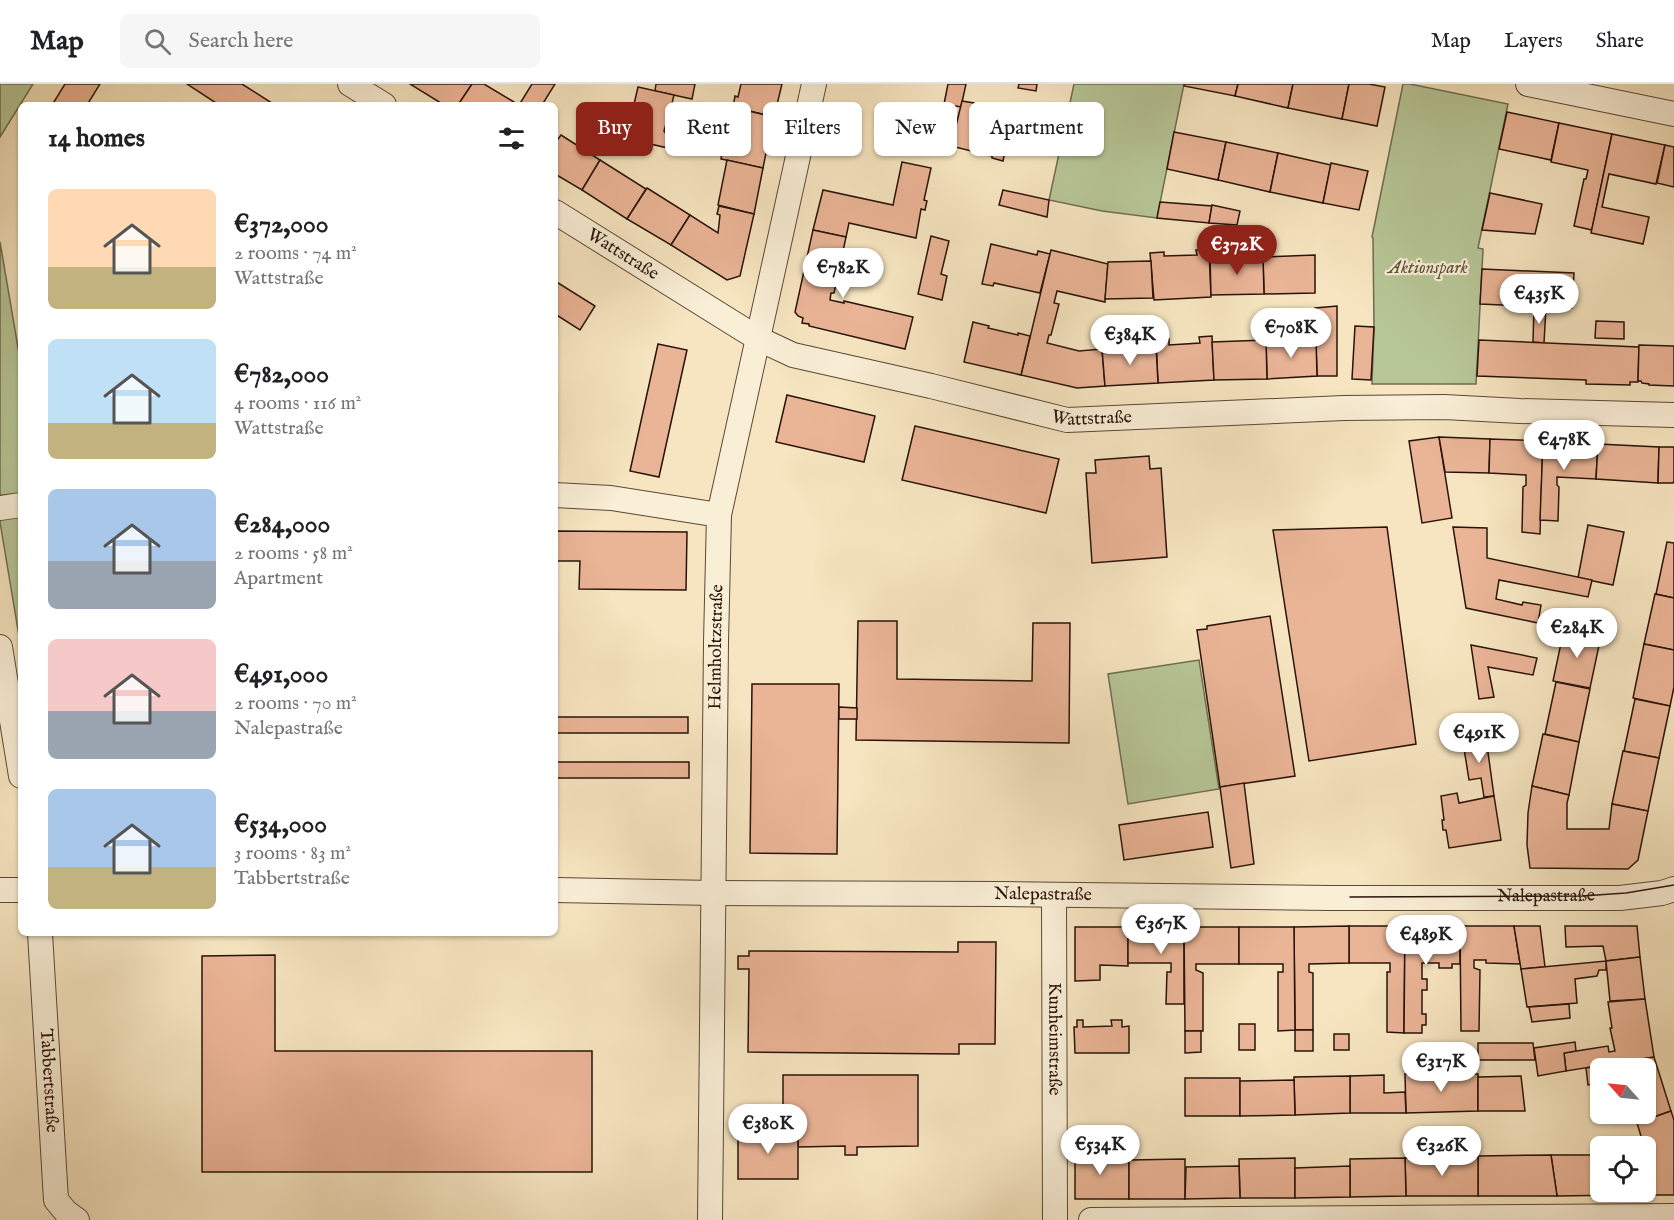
<!DOCTYPE html>
<meta charset="utf-8">
<style>
body{margin:0;font-family:"IM FELL English",serif;background:#f6f6f6;color:#202124;height:100vh;display:flex;flex-direction:column;font-size:22px;white-space:nowrap}
*{box-sizing:border-box;margin:0}
p{font-size:20px;color:#757577}
.icon{flex:none;width:33px;height:33px;fill:none;stroke:currentColor;stroke-width:2;stroke-linecap:round;stroke-linejoin:round}
.map{position:relative;flex:1;overflow:hidden}
.drawer{position:absolute;left:18px;top:18px;width:540px;height:834px;display:flex;flex-direction:column;background:#fff;border-radius:9px;box-shadow:0 2px 4px #0004}
.drawer>*{flex:none}
.hud{position:absolute;left:576px;top:18px;width:570px;height:54px;display:flex;gap:12px}
.needle{width:39px;rotate:297deg}
.fabs{position:absolute;left:1590px;top:974px;display:grid;gap:12px}
.fabs a{display:grid;place-items:center;width:66px;height:66px;border-radius:9px;background:#fff;box-shadow:0 2px 4px #0004;font-size:30px}
.price{position:absolute;translate:-50% -51px;padding:0 14px;border-radius:21px;background:#fff;color:#222;font-size:20px;line-height:39px;filter:drop-shadow(0 2px 3px #0008)}
.price::after{content:'';position:absolute;left:50%;top:36px;width:18px;height:14px;margin-left:-9px;background:inherit;clip-path:polygon(0 0,100% 0,50% 100%)}
.price.active{background:#8f2418;color:#fff}
ul{padding:0;list-style:none}
li{display:flex;align-items:center;gap:18px;height:150px;padding:0 30px}
li span{display:grid;place-items:center;flex:none;width:168px;height:120px;border-radius:9px;color:#555}
li>.icon{margin-inline-start:auto}
span .icon{width:72px;height:72px;fill:#fffc;stroke-width:1}
li b{font-size:26px}
h2{display:flex;justify-content:space-between;align-items:center;height:72px;padding:0 30px;font-size:26px}
.tag{padding:0 21px;border-radius:9px;background:#fff;box-shadow:0 2px 4px #0004;font-size:21px;line-height:54px}
.tag.active{background:#8f2418;color:#fff}
header{display:flex;align-items:center;gap:36px;box-sizing:border-box;height:84px;padding:0 30px;background:#fff;border-bottom:2px solid #e0e0e0}
header strong{font-size:28px}
nav{display:flex;gap:33px;margin-inline-start:auto;font-size:21px}
.search{width:420px;height:54px;background:#f6f6f6;display:flex;align-items:center;gap:15px;box-sizing:border-box;padding:0 21px;border-radius:9px;color:#757577;font-size:22px}
.map>svg:first-child{display:block}
</style>
<header>
<strong>Map</strong>
<div class="search"><svg class="icon" aria-label="search" viewBox="0 0 24 24"><circle cx="10" cy="10" r="6"/><path d="M15 15l6 6"/></svg>Search here</div>
<nav><a>Map</a><a>Layers</a><a>Share</a></nav>
</header>
<div class="map">
<svg width="1674" height="1136" viewBox="0 0 1674 1136">
<rect width="100%" height="100%" fill="#f6e5c0"/>
<filter id="stains"><feTurbulence type="fractalNoise" baseFrequency=".00333" numOctaves="4"/><feColorMatrix values="0 0 0 0 .2 0 0 0 0 .09 0 0 0 0 .02 0 0 0 .5 -.17"/></filter>
<radialGradient id="worn" r=".72"><stop offset=".6" stop-color="#630" stop-opacity="0"/><stop offset="1" stop-color="#630" stop-opacity=".3"/></radialGradient>
<g fill="#b7c697" stroke="#706c50" stroke-width="1.5">
<polygon points="0,0 33,0 0,53"/>
<polygon points="1074,0 1184,0 1157,134 1102,127 1049,116"/>
<polygon points="1403,0 1410,0 1508,20 1478,164 1483,165 1476,300 1372,300 1374,243 1373,154 1372,153"/>
<polygon points="0,158 21,281 21,564 0,438"/>
<polygon points="1199,576 1219,705 1128,720 1108,590"/>
</g>
<g fill="#eab496" stroke="#291309" stroke-width="1.5">
<polygon points="65,0 100,0 87,21 52,21"/>
<polygon points="187,0 242,0 275,21 219,21"/>
<polygon points="410,0 472,0 458,21 444,21"/>
<polygon points="472,0 484,0 519,21 458,21"/>
<polygon points="532,0 555,0 542,21 519,21"/>
<polygon points="656,0 695,0 692,15 655,7"/>
<polygon points="741,0 782,0 774,33 733,23 735,12 738,13"/>
<polygon points="948,0 966,0 961,23 944,20"/>
<polygon points="1019,0 1037,0 1036,7 1018,4"/>
<polygon points="1184,0 1238,0 1235,12 1184,2"/>
<polygon points="1238,0 1293,0 1288,24 1235,12"/>
<polygon points="1293,0 1349,0 1342,35 1288,24"/>
<polygon points="1349,0 1369,0 1385,3 1377,42 1342,35"/>
<polygon points="638,3 674,11 667,40 666,40 664,47 667,51 669,50 684,53 681,67 620,53 628,46"/>
<polygon points="962,17 974,19 979,27 977,34 990,37 991,33 1000,35 1002,32 1012,34 1003,77 992,74 992,72 951,62"/>
<polygon points="732,23 774,33 770,52 772,52 771,60 770,65 767,64 763,84 721,75 723,64 726,65 731,36 729,36"/>
<polygon points="1507,28 1559,39 1551,76 1499,65"/>
<polygon points="1559,39 1612,50 1592,146 1574,142 1584,95 1586,95 1588,86 1551,78"/>
<polygon points="1174,48 1226,58 1218,96 1167,85"/>
<polygon points="1612,50 1665,61 1656,100 1609,90 1602,123 1649,133 1643,160 1591,149"/>
<polygon points="561,51 600,76 582,106 555,90 555,59"/>
<polygon points="1226,58 1278,69 1270,108 1218,96"/>
<polygon points="1665,61 1674,63 1674,103 1657,99"/>
<polygon points="1278,69 1331,81 1323,119 1270,108"/>
<polygon points="600,76 646,105 627,135 582,106"/>
<polygon points="727,76 763,84 754,130 718,121"/>
<polygon points="902,78 931,84 924,116 927,117 925,126 921,125 916,154 849,139 846,153 813,146 823,106 893,121"/>
<polygon points="1331,79 1368,87 1359,126 1323,119"/>
<polygon points="647,104 690,131 671,161 627,135"/>
<polygon points="1003,106 1049,116 1047,133 999,121"/>
<polygon points="1490,109 1542,120 1535,150 1482,146"/>
<polygon points="1160,118 1212,122 1209,139 1157,134"/>
<polygon points="1212,121 1240,127 1237,141 1209,139"/>
<polygon points="719,122 754,130 740,192 727,196 671,161 690,131 718,149 720,131 717,130"/>
<polygon points="813,146 846,153 834,209 831,209 830,216 844,219 844,217 913,233 905,265 809,242 809,240 802,239 803,234 798,232 795,228"/>
<polygon points="931,152 949,157 941,190 947,192 942,216 918,210"/>
<polygon points="991,160 1037,171 1038,167 1050,170 1040,209 994,199 993,202 982,200"/>
<polygon points="1051,166 1108,180 1105,218 1057,207 1054,219 1059,220 1051,251 1049,251 1047,259 1079,267 1102,265 1105,302 1077,304 1021,291"/>
<polygon points="1196,166 1209,166 1211,213 1154,216 1150,169 1164,168 1164,172 1197,171"/>
<polygon points="1315,171 1315,209 1264,210 1263,173"/>
<polygon points="1210,172 1263,173 1264,210 1211,211"/>
<polygon points="1151,177 1153,214 1105,215 1108,178"/>
<polygon points="1482,185 1574,189 1572,224 1480,220"/>
<polygon points="555,197 595,222 580,246 555,230"/>
<polygon points="1337,222 1337,292 1317,292 1315,224"/>
<polygon points="1534,223 1546,223 1544,259 1533,258"/>
<polygon points="1596,237 1624,238 1624,255 1595,254"/>
<polygon points="973,238 989,242 988,244 1018,251 1018,249 1030,252 1021,291 964,278"/>
<polygon points="1355,242 1374,243 1371,296 1352,295"/>
<polygon points="1212,252 1214,296 1158,299 1156,256 1169,255 1169,261 1200,259 1199,253"/>
<polygon points="1316,255 1317,292 1267,295 1266,256"/>
<polygon points="1266,256 1267,295 1214,296 1212,258"/>
<polygon points="1479,256 1639,263 1638,298 1630,298 1630,301 1586,300 1586,296 1477,292"/>
<polygon points="658,260 687,266 659,393 630,387"/>
<polygon points="1140,260 1147,260 1147,262 1156,262 1158,299 1105,302 1102,265 1116,264 1116,262 1125,261 1125,264 1140,263"/>
<polygon points="1639,261 1674,262 1674,302 1649,301 1649,300 1642,299 1641,297 1638,297"/>
<polygon points="787,311 875,332 864,378 776,358"/>
<polygon points="915,342 1059,375 1046,429 902,396"/>
<polygon points="1439,353 1452,434 1422,439 1409,357"/>
<polygon points="1439,353 1490,355 1489,389 1445,388"/>
<polygon points="1490,355 1543,357 1540,450 1522,448 1523,403 1526,401 1526,391 1489,389"/>
<polygon points="1543,357 1598,360 1596,395 1557,393 1557,401 1559,403 1558,437 1540,436"/>
<polygon points="1598,360 1659,363 1658,399 1596,395"/>
<polygon points="1659,363 1674,363 1674,397 1673,399 1658,399"/>
<polygon points="1149,372 1150,385 1161,384 1167,473 1092,479 1086,389 1096,389 1095,376"/>
<polygon points="1588,441 1624,448 1613,501 1578,494"/>
<polygon points="1387,443 1416,660 1309,677 1273,446"/>
<polygon points="1453,443 1487,444 1487,474 1592,496 1588,513 1499,496 1496,515 1522,521 1523,518 1541,521 1538,539 1466,524"/>
<polygon points="555,447 687,448 686,506 579,505 580,477 555,477"/>
<polygon points="1667,458 1674,459 1674,514 1656,510"/>
<polygon points="1655,510 1674,514 1674,566 1644,560"/>
<polygon points="1270,532 1295,692 1220,703 1197,546 1207,545 1207,542"/>
<polygon points="858,537 897,537 897,595 1032,597 1033,539 1070,539 1069,659 856,656"/>
<polygon points="1564,545 1601,552 1590,604 1553,597"/>
<polygon points="1644,560 1674,566 1674,603 1670,622 1633,614"/>
<polygon points="1471,561 1537,574 1533,591 1488,583 1494,613 1479,615"/>
<polygon points="1556,598 1590,605 1579,658 1545,650"/>
<polygon points="752,600 839,600 837,770 750,769"/>
<polygon points="1635,615 1670,622 1659,674 1624,667"/>
<polygon points="839,623 857,624 857,635 839,635"/>
<rect x="555" y="633" width="133" height="16"/>
<polygon points="1543,650 1579,658 1569,711 1532,702"/>
<polygon points="1486,654 1494,712 1484,713 1481,694 1469,696 1463,658"/>
<polygon points="1623,667 1659,674 1648,727 1612,720"/>
<rect x="555" y="678" width="134" height="16"/>
<polygon points="1244,699 1254,780 1231,784 1220,703"/>
<polygon points="1532,702 1569,711 1567,719 1567,745 1609,745 1612,720 1648,727 1638,776 1628,785 1530,784 1527,761 1528,729"/>
<polygon points="1457,709 1459,719 1494,712 1501,756 1449,764 1446,746 1443,746 1442,736 1444,736 1441,712"/>
<polygon points="1208,728 1213,763 1124,776 1119,741"/>
<polygon points="1349,842 1405,842 1404,949 1387,948 1387,888 1390,888 1390,879 1349,879"/>
<polygon points="1349,842 1349,879 1309,880 1309,888 1313,889 1313,946 1295,946 1294,843"/>
<polygon points="1405,842 1460,842 1460,880 1452,880 1452,884 1439,884 1439,879 1422,879 1422,895 1427,895 1427,906 1422,906 1422,930 1426,930 1426,941 1422,941 1422,949 1404,949"/>
<polygon points="1460,842 1514,842 1520,880 1486,879 1486,876 1474,876 1474,884 1480,886 1479,947 1461,947"/>
<polygon points="1514,842 1540,842 1545,883 1521,885"/>
<polygon points="1565,842 1637,842 1640,873 1606,877 1603,862 1566,863"/>
<polygon points="1075,843 1128,843 1128,882 1100,881 1100,896 1075,897"/>
<polygon points="1128,843 1184,843 1184,920 1166,920 1167,888 1171,888 1171,879 1128,879"/>
<polygon points="1184,843 1239,843 1239,880 1196,880 1196,886 1203,889 1203,947 1185,947"/>
<polygon points="1239,843 1294,843 1295,946 1278,947 1278,888 1283,888 1283,880 1239,880"/>
<polygon points="958,858 996,858 995,960 959,960 959,970 748,968 749,885 738,885 738,872 749,872 749,867 958,868"/>
<polygon points="275,871 275,967 592,967 592,1088 202,1088 202,872"/>
<polygon points="1640,873 1645,915 1610,917 1606,877"/>
<polygon points="1606,877 1606,886 1599,886 1597,892 1575,895 1577,919 1527,923 1521,885"/>
<polygon points="1645,915 1654,973 1566,987 1564,969 1608,962 1609,968 1615,967 1610,944 1612,944 1608,918"/>
<polygon points="1569,920 1570,934 1532,938 1529,923"/>
<polygon points="1077,936 1083,936 1083,943 1112,942 1111,936 1122,936 1122,943 1129,942 1129,969 1075,969 1074,943 1077,943"/>
<rect x="1239" y="940" width="16" height="26"/>
<rect x="1295" y="946" width="18" height="21"/>
<polygon points="1185,947 1201,947 1201,968 1185,969"/>
<rect x="1334" y="950" width="15" height="16"/>
<polygon points="1575,958 1576,967 1564,969 1566,987 1538,992 1534,964"/>
<polygon points="1478,959 1533,959 1535,976 1478,976"/>
<polygon points="1654,973 1671,1027 1637,1039 1632,1034 1631,1029 1646,1029 1646,984 1600,984 1600,999 1588,1001 1586,984"/>
<polygon points="1405,990 1478,990 1478,1027 1406,1029"/>
<polygon points="783,991 918,991 918,1062 857,1063 857,1071 845,1071 845,1062 798,1063 798,1047 783,1047"/>
<polygon points="1384,991 1384,1009 1405,1008 1406,1029 1350,1029 1350,992"/>
<polygon points="1350,992 1350,1029 1295,1031 1294,993"/>
<polygon points="1521,992 1525,1027 1478,1027 1478,993"/>
<rect x="1185" y="994" width="55" height="38"/>
<polygon points="1294,996 1295,1031 1240,1032 1240,997"/>
<polygon points="1671,1027 1674,1036 1674,1111 1623,1111 1623,1107 1646,1107 1646,1062 1644,1062 1637,1039"/>
<rect x="738" y="1047" width="60" height="48"/>
<polygon points="1075,1063 1102,1063 1102,1070 1109,1070 1109,1078 1129,1078 1129,1115 1075,1115"/>
<polygon points="1551,1071 1600,1071 1600,1107 1623,1107 1623,1111 1557,1112"/>
<polygon points="1551,1071 1557,1112 1478,1112 1478,1072"/>
<polygon points="1478,1073 1478,1112 1406,1112 1405,1074"/>
<polygon points="1295,1074 1295,1114 1240,1114 1239,1075"/>
<polygon points="1405,1074 1406,1112 1350,1113 1350,1075"/>
<polygon points="1185,1075 1185,1115 1129,1115 1129,1076"/>
<polygon points="1239,1082 1240,1114 1185,1115 1186,1083"/>
<polygon points="1350,1082 1350,1113 1295,1114 1295,1084"/>
</g>
<g fill="none" stroke-linecap="round" stroke-linejoin="round">
<g stroke="#5c4837" stroke-width="26">
<g id="minor">
<polyline points="350,0 384,21"/>
<polyline points="1528,0 1674,30"/>
<path id="s1" d="M555 128 741 244 759 255 793 271 931 302 1067 336 1344 324 1444 323 1520 327 1674 331"/>
<polyline points="555,411 611,414 719,431"/>
<polyline points="0,424 21,421"/>
<polyline points="0,563 21,692"/>
<polyline points="0,806 21,806"/>
<path id="s2" d="M555 806 714 809 1004 810 1330 814H1620L1662 809 1674 805"/>
<path id="s3" d="M1054 811 1055 1136"/>
<path id="s4" d="M40 849 56 1116 66 1128 77 1136"/>
<path id="s5" d="M710 1136 716 558 719 431 814 0"/>
<polyline points="1091,1136 1674,1132"/>
</g>
</g>
<use href="#minor" stroke="#f9eed6" stroke-width="24"/>
<path stroke="#291309" stroke-width="1.5" id="s6" d="M1350 813 1582 812 1626 809 1674 801"/>
</g>
<g text-anchor="middle" dominant-baseline="central" stroke-width="4.5" stroke-linejoin="round" paint-order="stroke">
<g font-size="18" fill="#291309" stroke="#f9eed6">
<text stroke="none"><textPath href="#s1" startOffset="80">Wattstraße</textPath></text>
<text stroke="none"><textPath href="#s1" startOffset="584">Wattstraße</textPath></text>
<text stroke="none"><textPath href="#s5" startOffset="573">Helmholtzstraße</textPath></text>
<text stroke="none"><textPath href="#s2" startOffset="488">Nalepastraße</textPath></text>
<text stroke="none"><textPath href="#s6" startOffset="196">Nalepastraße</textPath></text>
<text stroke="none"><textPath href="#s3" startOffset="144">Kunheimstraße</textPath></text>
<text stroke="none"><textPath href="#s4" startOffset="148">Tabbertstraße</textPath></text>
</g>
<g font-size="18" font-style="italic" fill="#5b523b" stroke="#f9eed6">
<text x="1428" y="184">Aktionspark</text>
</g>
</g>
<rect width="100%" height="100%" filter="url(#stains)"/>
<rect width="100%" height="100%" fill="url(#worn)"/>
</svg>
<div class="fabs">
<a><svg class="needle" viewBox="-14 -14 28 28"><path d="M0-13l5 13h-10z" fill="#e53935"/><path d="M0 13l5-13h-10z" fill="#757577"/></svg></a>
<a><svg class="icon" aria-label="locate" viewBox="0 0 24 24"><circle cx="12" cy="12" r="6"/><path d="M12 2v4M12 18v4M2 12h4M18 12h4"/></svg></a>
</div>
<b class="price active" style="left:1237px;top:192px">€372K</b>
<b class="price" style="left:843px;top:215px">€782K</b>
<b class="price" style="left:1539px;top:241px">€435K</b>
<b class="price" style="left:1291px;top:275px">€708K</b>
<b class="price" style="left:1130px;top:282px">€384K</b>
<b class="price" style="left:1564px;top:387px">€478K</b>
<b class="price" style="left:1577px;top:575px">€284K</b>
<b class="price" style="left:1479px;top:680px">€491K</b>
<b class="price" style="left:1161px;top:871px">€367K</b>
<b class="price" style="left:1426px;top:882px">€489K</b>
<b class="price" style="left:1441px;top:1009px">€317K</b>
<b class="price" style="left:768px;top:1071px">€380K</b>
<b class="price" style="left:1100px;top:1092px">€534K</b>
<b class="price" style="left:1442px;top:1093px">€326K</b>
<div class="hud">
<a class="tag active">Buy</a>
<a class="tag">Rent</a>
<a class="tag">Filters</a>
<a class="tag">New</a>
<a class="tag">Apartment</a>
</div>
<section class="drawer">
<h2>14 homes<svg class="icon" aria-label="filters" viewBox="0 0 24 24"><path d="M4 7h16M4 17h16"/><circle cx="9" cy="7" r="2"/><circle cx="15" cy="17" r="2"/></svg></h2>
<ul>
<li><span style="background:linear-gradient(#ffd9b3 65%,#c2b280 0)"><svg class="icon" aria-label="home" viewBox="0 0 24 24"><path d="M3 11l9-7 9 7M6 9v11h12V9"/></svg></span><div><b>€372,000</b><p>2 rooms · 74 m²</p><p>Wattstraße</p></div></li>
<li><span style="background:linear-gradient(#bfe0f5 70%,#c2b280 0)"><svg class="icon" aria-label="home" viewBox="0 0 24 24"><path d="M3 11l9-7 9 7M6 9v11h12V9"/></svg></span><div><b>€782,000</b><p>4 rooms · 116 m²</p><p>Wattstraße</p></div></li>
<li><span style="background:linear-gradient(#a9c7e8 60%,#9aa5b1 0)"><svg class="icon" aria-label="home" viewBox="0 0 24 24"><path d="M3 11l9-7 9 7M6 9v11h12V9"/></svg></span><div><b>€284,000</b><p>2 rooms · 58 m²</p><p>Apartment</p></div></li>
<li><span style="background:linear-gradient(#f6c9c9 60%,#9aa5b1 0)"><svg class="icon" aria-label="home" viewBox="0 0 24 24"><path d="M3 11l9-7 9 7M6 9v11h12V9"/></svg></span><div><b>€491,000</b><p>2 rooms · 70 m²</p><p>Nalepastraße</p></div></li>
<li><span style="background:linear-gradient(#a9c7e8 65%,#c2b280 0)"><svg class="icon" aria-label="home" viewBox="0 0 24 24"><path d="M3 11l9-7 9 7M6 9v11h12V9"/></svg></span><div><b>€534,000</b><p>3 rooms · 83 m²</p><p>Tabbertstraße</p></div></li>
</ul>
</section>
</div>
